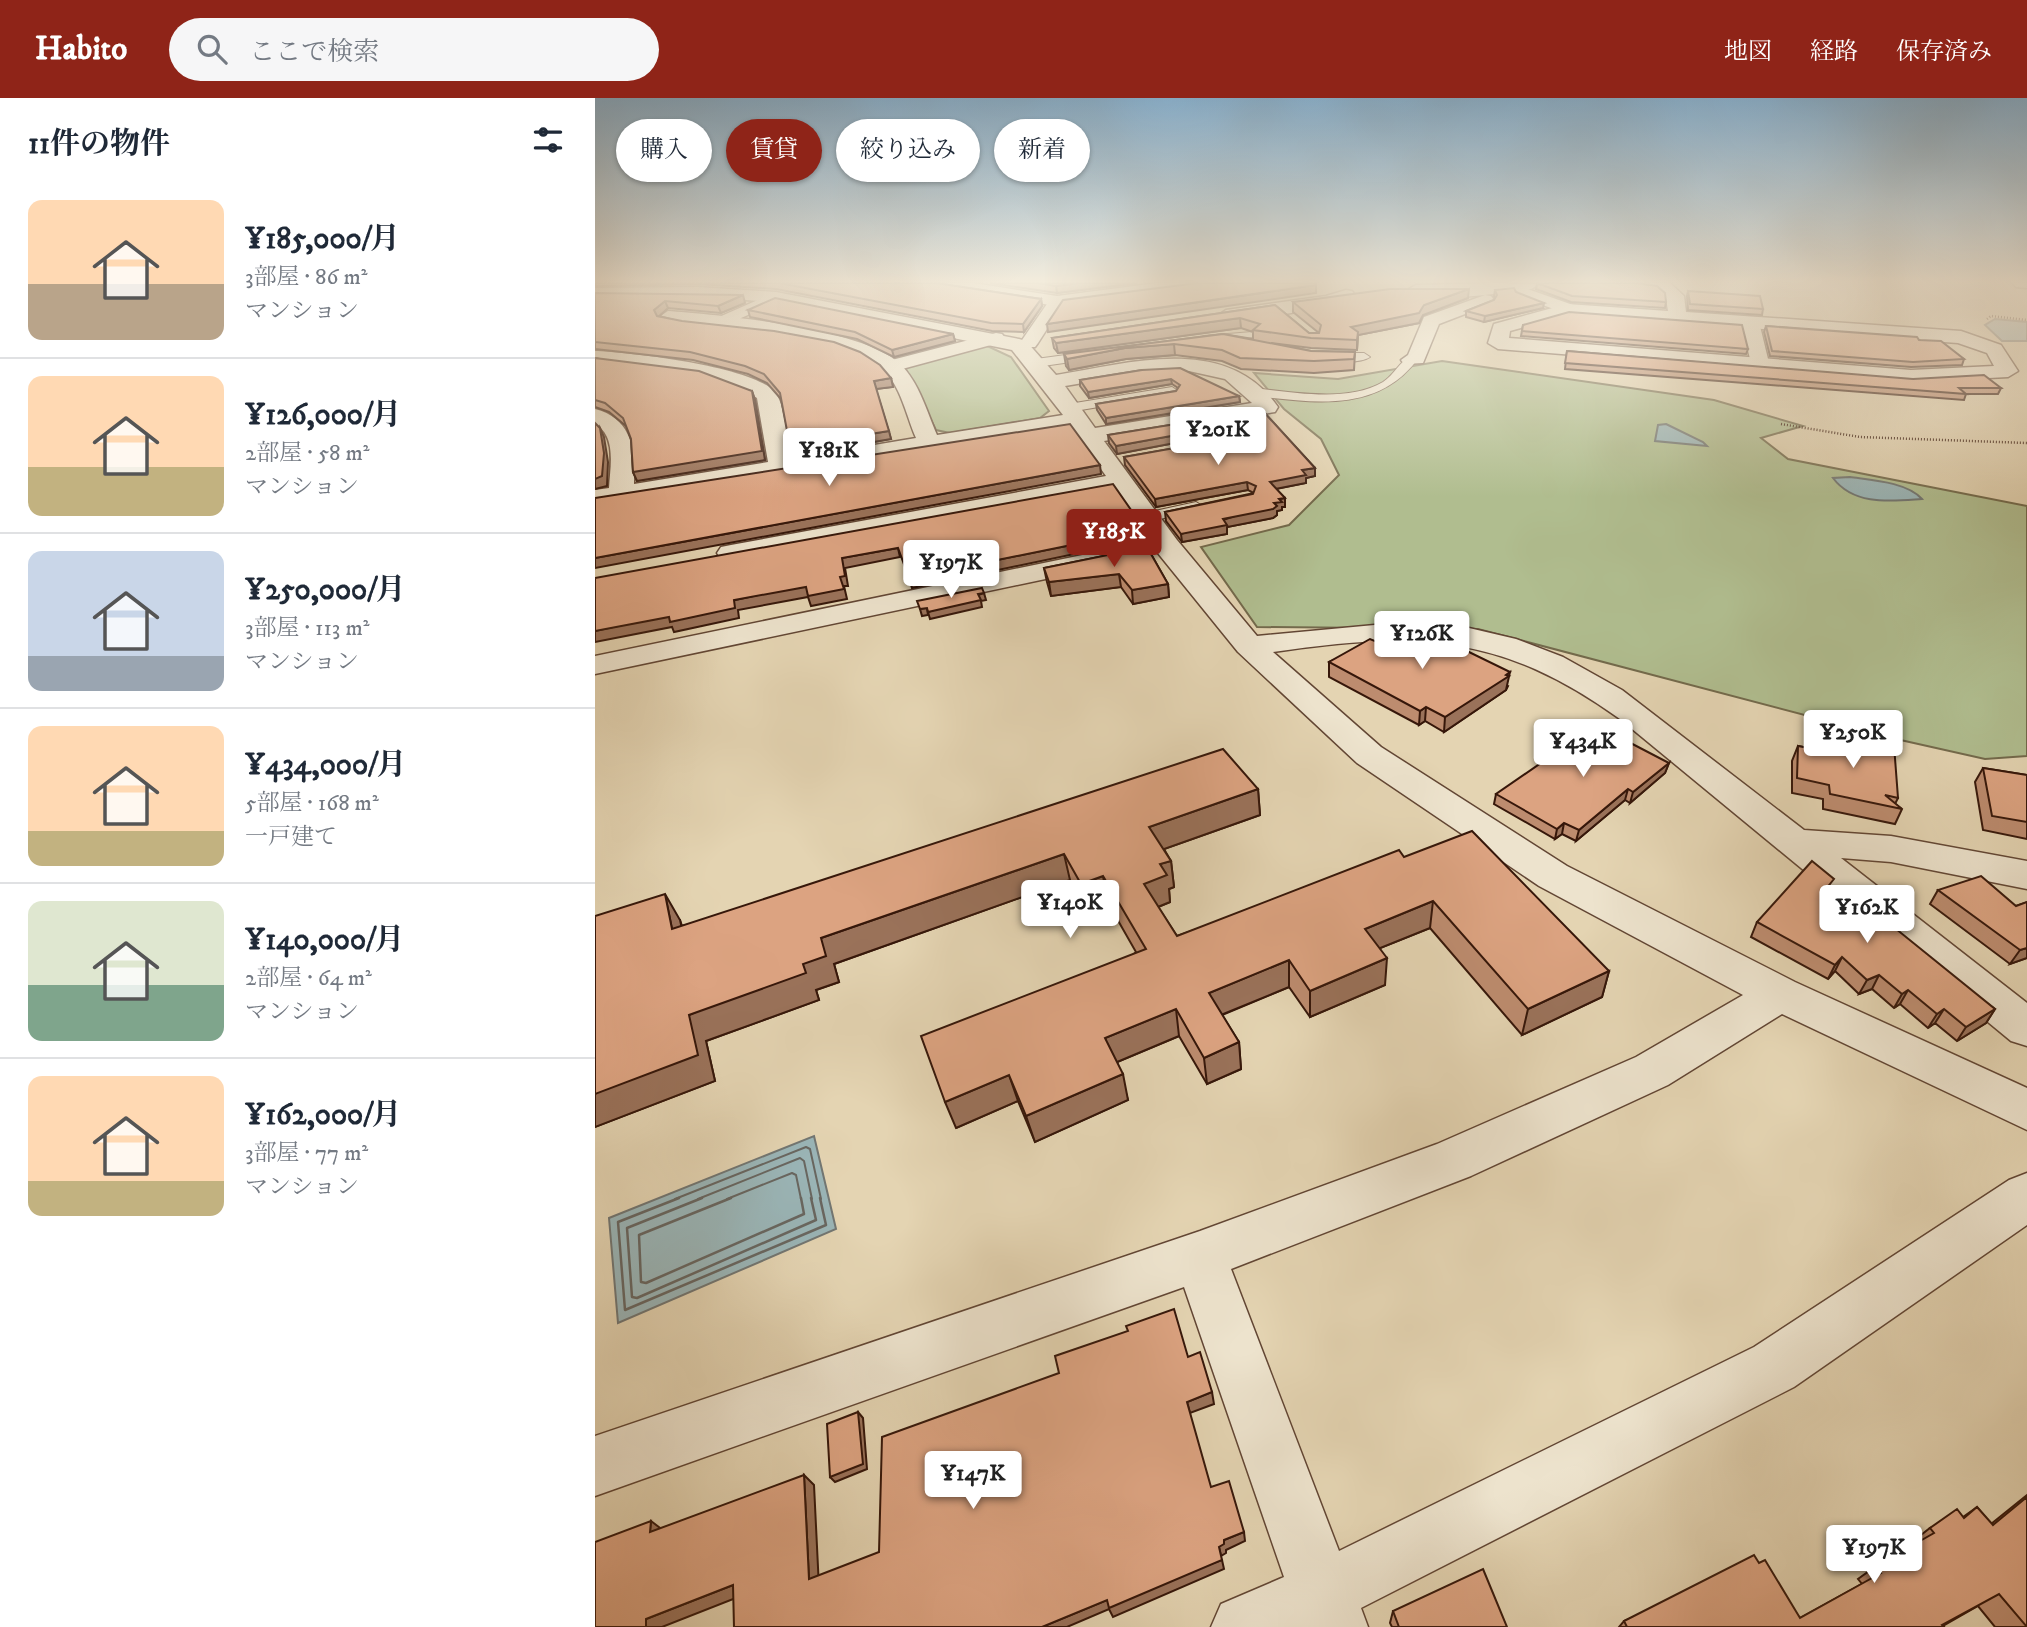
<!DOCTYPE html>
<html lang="ja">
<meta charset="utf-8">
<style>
body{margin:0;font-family:"IM FELL DW Pica","Noto Serif JP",serif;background:#f6f6f7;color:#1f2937;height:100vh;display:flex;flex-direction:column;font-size:26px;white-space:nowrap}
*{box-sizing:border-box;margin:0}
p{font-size:23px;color:#747a83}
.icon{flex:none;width:38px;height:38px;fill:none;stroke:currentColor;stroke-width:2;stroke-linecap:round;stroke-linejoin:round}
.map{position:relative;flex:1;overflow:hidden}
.side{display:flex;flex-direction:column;background:#fff;width:595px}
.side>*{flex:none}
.hud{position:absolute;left:21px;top:21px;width:665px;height:63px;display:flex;gap:14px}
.price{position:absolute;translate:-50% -60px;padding:0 16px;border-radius:7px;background:#fff;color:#222;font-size:23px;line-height:46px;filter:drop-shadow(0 2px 4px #0008)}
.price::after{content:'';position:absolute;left:50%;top:42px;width:21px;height:16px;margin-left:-10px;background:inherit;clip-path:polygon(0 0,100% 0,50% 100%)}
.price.selected{background:#8f2418;color:#fff}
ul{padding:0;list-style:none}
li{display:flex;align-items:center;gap:21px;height:175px;padding:0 28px}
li+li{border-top:2px solid #e0e1e3}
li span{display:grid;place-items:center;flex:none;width:196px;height:140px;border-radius:14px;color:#555}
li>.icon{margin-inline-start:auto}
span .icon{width:84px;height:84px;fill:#fffc;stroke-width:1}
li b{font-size:30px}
h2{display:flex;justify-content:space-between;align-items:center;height:84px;padding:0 28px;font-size:30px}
.tag{padding:0 24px;border-radius:32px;background:#fff;box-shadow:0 2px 5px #0004;font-size:24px;line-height:63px}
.tag.selected{background:#8f2418;color:#fff}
header{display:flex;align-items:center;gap:42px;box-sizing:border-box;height:98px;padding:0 35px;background:#8f2418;color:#fff}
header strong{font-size:33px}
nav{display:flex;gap:38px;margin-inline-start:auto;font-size:24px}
.search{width:490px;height:63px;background:#f6f6f7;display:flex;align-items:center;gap:18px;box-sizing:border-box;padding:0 24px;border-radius:38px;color:#747a83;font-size:26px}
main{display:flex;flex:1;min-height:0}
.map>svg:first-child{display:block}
</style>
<header>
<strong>Habito</strong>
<div class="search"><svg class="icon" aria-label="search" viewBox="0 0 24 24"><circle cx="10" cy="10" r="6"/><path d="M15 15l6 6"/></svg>ここで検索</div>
<nav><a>地図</a><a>経路</a><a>保存済み</a></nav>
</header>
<main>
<section class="side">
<h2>11件の物件<svg class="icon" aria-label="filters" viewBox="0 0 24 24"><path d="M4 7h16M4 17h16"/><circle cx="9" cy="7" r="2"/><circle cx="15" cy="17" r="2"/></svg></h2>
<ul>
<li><span style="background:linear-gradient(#ffd9b3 60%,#b9a48a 0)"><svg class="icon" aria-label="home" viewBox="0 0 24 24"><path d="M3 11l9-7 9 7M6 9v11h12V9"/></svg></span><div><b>¥185,000/月</b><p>3部屋 · 86 m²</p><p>マンション</p></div></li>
<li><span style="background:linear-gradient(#ffd9b3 65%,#c2b280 0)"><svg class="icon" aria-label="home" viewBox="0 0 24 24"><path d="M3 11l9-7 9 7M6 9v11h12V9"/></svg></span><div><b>¥126,000/月</b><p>2部屋 · 58 m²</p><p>マンション</p></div></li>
<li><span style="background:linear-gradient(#c9d6e8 75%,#9aa5b1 0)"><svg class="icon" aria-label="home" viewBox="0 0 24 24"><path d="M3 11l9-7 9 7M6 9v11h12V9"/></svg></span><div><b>¥250,000/月</b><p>3部屋 · 113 m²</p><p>マンション</p></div></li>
<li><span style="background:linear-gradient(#ffd9b3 75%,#c2b280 0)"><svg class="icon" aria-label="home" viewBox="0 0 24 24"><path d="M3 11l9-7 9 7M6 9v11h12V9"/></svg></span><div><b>¥434,000/月</b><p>5部屋 · 168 m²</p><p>一戸建て</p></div></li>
<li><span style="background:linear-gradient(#dfe7d0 60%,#7fa58c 0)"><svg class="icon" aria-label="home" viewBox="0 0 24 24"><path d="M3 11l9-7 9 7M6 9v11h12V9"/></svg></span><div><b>¥140,000/月</b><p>2部屋 · 64 m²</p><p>マンション</p></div></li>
<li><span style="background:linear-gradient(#ffd9b3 75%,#c2b280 0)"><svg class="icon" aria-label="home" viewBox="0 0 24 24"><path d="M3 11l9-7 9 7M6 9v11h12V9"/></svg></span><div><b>¥162,000/月</b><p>3部屋 · 77 m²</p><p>マンション</p></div></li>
</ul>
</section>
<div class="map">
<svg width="1432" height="1529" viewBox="0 0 1432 1529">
<rect width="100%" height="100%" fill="#e4d4b2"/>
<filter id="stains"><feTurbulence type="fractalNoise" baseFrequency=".00286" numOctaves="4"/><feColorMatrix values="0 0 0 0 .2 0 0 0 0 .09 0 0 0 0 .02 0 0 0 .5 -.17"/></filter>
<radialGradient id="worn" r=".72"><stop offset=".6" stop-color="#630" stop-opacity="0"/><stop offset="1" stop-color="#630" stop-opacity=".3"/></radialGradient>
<g fill="#b0bd8f" stroke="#736a4c" stroke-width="2">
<polygon points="388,246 416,259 454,313 445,320 355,335 341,332 309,267"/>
<polygon points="847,263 1119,302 1208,328 1166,340 1193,361 1432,408 1432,658 1390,661 1301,641 883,531 662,529 606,449 694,427 744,377 726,341 689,311 659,275 743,281"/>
</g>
<g fill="#9ab5b7" stroke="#727672" stroke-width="2">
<polygon points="1400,221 1432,224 1432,243 1407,243 1390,227"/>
<polygon points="1071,326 1108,344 1112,348 1060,343 1063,327"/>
<path d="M1255 379C1276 382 1312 384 1327 401 1296 403 1259 408 1238 380Z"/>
<polygon points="219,1038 241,1131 23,1225 14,1120"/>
</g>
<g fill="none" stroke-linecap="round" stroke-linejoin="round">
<g stroke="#686660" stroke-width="2">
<polyline points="80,1101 211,1049 215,1051 226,1101"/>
<polyline points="103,1101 205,1060 209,1063 217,1101"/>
<polyline points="132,1101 197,1075 201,1077 206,1101"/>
</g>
<g stroke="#686660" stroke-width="2.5">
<polyline points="84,1100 23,1124 30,1212 231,1127 225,1100"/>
<polyline points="107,1100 32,1130 37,1199 42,1200 221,1122 216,1100"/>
<polyline points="136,1100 44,1137 46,1184 51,1185 209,1116 206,1100"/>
</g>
<g stroke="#624634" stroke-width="2">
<g id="service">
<polygon points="657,234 661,235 661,239 609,244 603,241 609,238"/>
<polygon points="500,253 506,257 504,260 441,269 435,265 441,261"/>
<path d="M726 255H769L775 259C765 266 734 265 724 258Z"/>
<path d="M816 258 822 262C781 316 718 304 658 298L652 294 658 290C697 294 752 305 788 284 799 277 805 263 816 258Z"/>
<polygon points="577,289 583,293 581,296 474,314 468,310 474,306"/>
<polygon points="601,404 609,409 606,412 551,424 543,419 546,416"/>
</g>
</g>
<g stroke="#624634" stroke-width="3">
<g id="pedestrian">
<polygon points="927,189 978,207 980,211 972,216 921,197 921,191"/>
<polygon points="181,194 189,199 187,202 130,227 118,227 115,223"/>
<polygon points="462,198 470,203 443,245 440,249 428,249 425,245 456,200"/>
<polygon points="1155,219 1164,224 1174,265 1172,269 1158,269 1156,265 1146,224"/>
<polygon points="401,235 407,236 410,240 407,244 296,274 287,268 289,264"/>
</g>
</g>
<g stroke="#624634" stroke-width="3">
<g id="minor">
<polygon points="334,185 378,185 462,198 562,185 612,185 603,190 462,208 343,190"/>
<path d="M896 185 945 186 936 191C914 194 826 208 812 192L821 187Z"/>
<path d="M1038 185H1075L1089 198 1091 214 1366 233 1406 247 1423 273 1413 279 1316 284 903 251 893 245 899 226 972 206 1073 213 1071 200 1062 192 1041 189ZM973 217 1363 245 1392 255 1399 268 1316 272 914 240 915 233Z"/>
<polygon points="1418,185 1432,185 1432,190 1421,189"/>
<path d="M103 189 181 194 424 241 431 243 461 277C535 265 632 235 683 309L680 314 509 343 582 442 662 538 801 525 874 530 921 541 968 559 1027 592 1209 732 1296 738 1432 763V791L1296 764 1246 760 1432 905V948L1416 943 1025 621C906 535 820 533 678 554L786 649 972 768 1200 884 1432 990V1032L1187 916 1073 987 876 1078 636 1171 744 1453 1159 1249 1414 1082 1432 1075V1127L1199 1289 766 1510 773 1529H616L626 1506 689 1479 589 1189 0 1398V1338L605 1133 842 1046 1041 959 1148 897 944 788 762 665 643 554 562 454 520 392 136 463 126 461 122 455 126 449 136 447 511 378 476 329 0 408V392L14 390C15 369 22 338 0 326V311C38 321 40 352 39 386L173 364 162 300C129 275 42 267 0 265V253C33 254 167 269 182 297 191 314 192 342 196 361L321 340C312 320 306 288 289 273 241 231 126 238 66 223L64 219 73 213C126 217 268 230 305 266 324 284 332 314 342 337L468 317 417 252 181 204 103 199 0 200V190ZM594 273 630 281 657 305 500 330 470 288 547 275Z"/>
<path d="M751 192 757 193 760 197C747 212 655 220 631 224L622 218 631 212 731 198Z"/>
<polygon points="890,197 896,198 899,202 896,206 844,226 828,265 809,266 806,262 813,257 829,219"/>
<polygon points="502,454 512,456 516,462 512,468 0,576 0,558"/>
</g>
</g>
<g stroke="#36170a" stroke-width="2.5" stroke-dasharray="1 2" stroke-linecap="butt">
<polyline points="1392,221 1396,218 1432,222"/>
<polyline points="1186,326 1265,339 1432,345"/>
</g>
<use href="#service" fill="#ede3cd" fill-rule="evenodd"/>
<use href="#pedestrian" fill="#ede3cd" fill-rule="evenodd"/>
<use href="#minor" fill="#ede3cd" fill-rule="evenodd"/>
</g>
<g fill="#bd8c6f" stroke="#36170a" stroke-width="2">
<polygon points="0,185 341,185 446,201 447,208 429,234 397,233 181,191 103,186 0,188"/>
<polygon points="395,185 542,185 462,195"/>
<polygon points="942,185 1071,204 1070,210 976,204 941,191"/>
<polygon points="900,192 921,194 948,210 889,224 871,219 871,213 899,202 900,200 899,198"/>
<polygon points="1093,193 1168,211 1167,217 1093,212 1092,198"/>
<polygon points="0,195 150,205 126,215 73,210 64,218 296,280 298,289 281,291 296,341 198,358 186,301 172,285 153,276 98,262 0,251"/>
<polygon points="873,200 828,217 824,225 763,237 762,252 716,250 676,245 716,253 760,254 759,272 719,275 646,271 627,263 580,257 531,261 474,272 471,268 469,256 628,236 658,241 658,234 646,230 463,255 459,250 457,240 680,207 714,235 724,235 698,214 698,204"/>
<polygon points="153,212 358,236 360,243 299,259 262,241 155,219"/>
<polygon points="928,227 1153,251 1151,256 926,238"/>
<polygon points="1171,228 1324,242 1369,261 1367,267 1316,269 1175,258 1169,234"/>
<polygon points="972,253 1406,290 1403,296 1371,296 1369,302 970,271"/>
<polygon points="0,260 157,293 160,302 170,362 42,383 38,374 36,341 31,328 14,314 0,309"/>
<polygon points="547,272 644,298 645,304 511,326 502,312 501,306 581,293 583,290 577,286 494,300 485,288 485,282"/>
<polygon points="667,312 720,370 720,378 711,380 711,385 681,391 690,400 690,409 687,409 687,412 682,413 682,417 678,420 632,429 632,436 587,444 571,423 570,414 659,395 653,392 561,409 530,367 529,359 648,338 649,335 643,333 522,356 514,345 513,337"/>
<polygon points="552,449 573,486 574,499 538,506 526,489 456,498 452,484 449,470"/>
<polygon points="782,544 913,588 911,592 849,634 830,623 824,627 734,579 734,564"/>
<polygon points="1242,637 1303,700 1300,706 1307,711 1300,726 1228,711 1228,701 1197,695 1197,663 1203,648 1232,654 1233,650 1236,651"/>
<polygon points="1074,665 1070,675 1035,705 1030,702 981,743 967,736 960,741 899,706 901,696"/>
<polygon points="1388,670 1432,677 1432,741 1388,732 1380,684"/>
<polygon points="663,691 665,717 569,751 576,763 579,789 574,791 575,804 563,809 582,838 809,759 1014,873 1007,899 927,937 835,830 785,850 790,887 715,919 694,889 627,917 644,944 646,971 612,986 584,938 522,964 533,1002 440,1044 423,1003 361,1030 541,854 513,805 492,813 475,782 239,866 244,884 221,892 224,902 111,943 120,983 0,1029 0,818 85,822 87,828"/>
<polygon points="1343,792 1421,808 1432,804 1432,860 1415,866 1335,806"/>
<polygon points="1234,793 1400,911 1391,925 1362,943 1340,925 1333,930 1305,906 1299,910 1277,891 1264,896 1240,873 1233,881 1156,839 1162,824"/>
<polygon points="1432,1397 1432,1529 1400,1529 1383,1508 1348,1528 1349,1529 1024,1529 1029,1523 1164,1465 1205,1520 1267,1486 1263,1481 1281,1468 1319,1446 1317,1444 1335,1430 1368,1419 1382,1409 1396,1426"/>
<polygon points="798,1513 912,1529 797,1529 795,1525"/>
</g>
<g fill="#9a725a" stroke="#36170a" stroke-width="2">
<polygon points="484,185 542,185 462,195 461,188"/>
<polygon points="721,187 721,195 453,234 452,226"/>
<polygon points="874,191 873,200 828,217 824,225 763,237 762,252 762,242 756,229 829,207"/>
<polygon points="148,197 150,205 126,215 123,208"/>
<polygon points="446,201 447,208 429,234 428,226"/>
<polygon points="70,203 73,210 62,220 59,212"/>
<polygon points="949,205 948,210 889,224 890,218"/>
<polygon points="645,220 646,230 463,255 461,245"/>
<polygon points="358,236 360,243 299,259 297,252"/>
<polygon points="579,246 580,257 531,261 474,272 472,261 530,250"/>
<polygon points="296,280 298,289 281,291 279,283"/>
<polygon points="576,281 577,286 494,300 493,294"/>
<polygon points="157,293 160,302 170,362 42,383 38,374"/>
<polygon points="644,298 645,304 511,326 511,320"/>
<polygon points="642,326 643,333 522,356 521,348"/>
<polygon points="5,330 9,339 13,364 12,388 0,391 0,381"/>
<polygon points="294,333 296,341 198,358 195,349"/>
<polygon points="505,367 506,376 0,470 0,460"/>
<polygon points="720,370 720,378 711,380 711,385 675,392 675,384 707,372"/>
<polygon points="652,384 653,392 561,409 560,401"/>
<polygon points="690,400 690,409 687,409 687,412 682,413 682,417 678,420 632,429 632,436 587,444 586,436 679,405 684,401"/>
<polygon points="550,432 551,441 317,490 314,480"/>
<polygon points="303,450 305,459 250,470 253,488 249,488 252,501 216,508 213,499 143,512 144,520 79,534 77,529 0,544 0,533 245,479 247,460"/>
<polygon points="524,476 526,489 456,498 454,484"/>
<polygon points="573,486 574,499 538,506 537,492"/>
<polygon points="389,495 391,502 386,503 387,509 335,521 333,514"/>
<polygon points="332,510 333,517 327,518 325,511"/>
<polygon points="915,574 911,592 849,634 850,619"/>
<polygon points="831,609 830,623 824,627 825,613"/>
<polygon points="1074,665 1070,675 1035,705 1038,694"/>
<polygon points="663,691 665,717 558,755 554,729"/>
<polygon points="1033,691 1030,702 981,743 984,732"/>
<polygon points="969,725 967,736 960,741 962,731"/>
<polygon points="469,756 475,782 239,866 244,884 221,892 224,902 111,943 120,983 0,1029 0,996 94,917 208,866 226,840"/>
<polygon points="576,763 579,789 574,791 575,804 553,813 549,786 565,766"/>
<polygon points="508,778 513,805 492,813 486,786"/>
<polygon points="70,796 85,822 93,858 77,831"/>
<polygon points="838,803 835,830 768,857 770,831"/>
<polygon points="1432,850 1432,860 1415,866 1425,852"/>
<polygon points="1247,859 1240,873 1233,881 1240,867"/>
<polygon points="792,860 790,887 715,919 715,893"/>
<polygon points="694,862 694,889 616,921 614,895"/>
<polygon points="1014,873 1007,899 927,937 933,911"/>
<polygon points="1284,877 1277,891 1264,896 1272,882"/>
<polygon points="1313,892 1305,906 1299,910 1307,896"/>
<polygon points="581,911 584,938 515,967 510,940"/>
<polygon points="1349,911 1340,925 1333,930 1342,916"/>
<polygon points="1400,911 1391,925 1362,943 1371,929"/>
<polygon points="644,944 646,971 612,986 609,960"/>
<polygon points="528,976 533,1002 440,1044 431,1018"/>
<polygon points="414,977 423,1003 361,1030 350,1004"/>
<polygon points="617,1294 619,1306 595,1315 592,1304"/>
<polygon points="263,1314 268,1320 272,1371 240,1384 235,1379"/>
<polygon points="209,1377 219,1387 224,1490 214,1481"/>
<polygon points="56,1423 69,1433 55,1434"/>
<polygon points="649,1434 650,1443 631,1452 631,1455 626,1458 624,1449 629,1442"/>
<polygon points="627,1462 629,1471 518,1519 514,1511 472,1529 447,1529 512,1502"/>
<polygon points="138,1487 151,1496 67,1529 51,1529 51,1521"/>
</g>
<g fill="#dca381" stroke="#36170a" stroke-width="2">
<polygon points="184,185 341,185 446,201 428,226 396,225"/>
<polygon points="442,185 484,185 461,188"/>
<polygon points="603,185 721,185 721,187 452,226 468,202"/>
<polygon points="942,185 1041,185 1062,188 1070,195 1071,204 977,198"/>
<polygon points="919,190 921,194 949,205 890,218 871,213 899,202 902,197 900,192"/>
<polygon points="795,191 874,191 829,207 824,215 756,229 763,234 762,242 716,240 658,232 665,226 645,220 461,245 457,240 680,207 714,235 724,235 726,227 698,204"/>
<polygon points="1093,193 1165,198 1168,211 1095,206"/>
<polygon points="0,195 148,197 123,208 70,203 59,212 62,218 87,223 179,233 239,244 265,254 285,267 296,280 279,283 294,333 195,349 185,295 169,276 150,268 95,254 0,244"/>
<polygon points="180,200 358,236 297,252 260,234 153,212"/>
<polygon points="974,214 1147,227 1153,251 927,233 928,227"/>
<polygon points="1171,228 1322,239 1324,242 1346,243 1369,261 1318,264 1177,253"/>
<polygon points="628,236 716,253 760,254 759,261 719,263 645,260 627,252 579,246 530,250 472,261 469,256"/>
<polygon points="972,253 1318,281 1389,277 1406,290 1364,290 1371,296 970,265"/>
<polygon points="0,260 104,273 157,293 167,353 38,374 36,341 28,320 10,305 0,302"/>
<polygon points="585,270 644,298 511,320 501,306 581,293 585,287 576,281 493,294 485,282 547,272"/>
<polygon points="667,312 720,370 707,372 711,377 675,384 690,400 684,401 687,404 679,405 682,408 678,411 628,421 632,427 586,436 570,414 658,396 661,388 652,384 560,401 529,359 648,338 650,327 642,326 521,348 513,337"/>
<polygon points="0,325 5,330 9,355 7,378 0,381"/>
<polygon points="475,326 505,367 0,460 0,400"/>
<polygon points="518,386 550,432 314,480 303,450 247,460 250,478 245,479 249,491 213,498 211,489 139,502 140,510 75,524 74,519 0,533 0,480"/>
<polygon points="552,449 573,486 537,492 524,476 454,484 449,470"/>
<polygon points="387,490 389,495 383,496 386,502 333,514 332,510 325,511 322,503"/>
<polygon points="820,532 831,533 915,574 911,577 914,578 850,619 831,609 825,613 734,564 775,541 782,544 797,535 801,537"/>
<polygon points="1001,627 1074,665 1038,694 1033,691 984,732 969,725 962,731 901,696"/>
<polygon points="1242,637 1299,647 1303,700 1290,697 1307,711 1235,696 1234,687 1202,680 1203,648 1234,654 1233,650 1242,656"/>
<polygon points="628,651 663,691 554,729 576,763 565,766 572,777 549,786 582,838 804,752 809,759 877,733 1014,873 933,911 838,803 770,831 792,860 715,893 694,862 614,895 644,944 609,960 581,911 510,940 528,976 431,1018 414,977 350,1004 326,938 551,851 508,778 486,786 469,756 226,840 231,858 208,866 211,875 94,917 103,957 0,996 0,818 70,796 77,831"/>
<polygon points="1388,670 1432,677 1432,724 1397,718"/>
<polygon points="1217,763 1239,781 1231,791 1290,822 1400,911 1371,929 1349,911 1342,916 1313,892 1307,896 1284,877 1272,882 1247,859 1240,867 1162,824"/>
<polygon points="1386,778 1421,808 1432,804 1432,850 1425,852 1343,792"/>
<polygon points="579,1211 593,1259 605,1254 617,1294 592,1304 616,1389 634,1383 649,1434 629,1442 629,1446 624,1449 627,1462 514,1510 512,1502 447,1529 139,1529 138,1487 51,1521 51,1529 0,1529 0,1444 56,1423 55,1434 209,1377 214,1481 284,1454 287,1339 464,1275 460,1258 533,1233 531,1228"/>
<polygon points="263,1314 268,1366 235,1379 232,1326"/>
<polygon points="1432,1399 1432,1529 1404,1496 1347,1527 1349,1529 1032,1529 1029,1523 1159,1457 1164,1465 1170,1462 1205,1520 1286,1475 1281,1468 1339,1435 1335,1430 1362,1411 1369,1420 1382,1409 1398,1427"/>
<polygon points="888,1471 912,1529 804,1529 798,1513"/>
</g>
<linearGradient id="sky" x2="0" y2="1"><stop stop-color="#89b4d4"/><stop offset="0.46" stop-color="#f3ecdc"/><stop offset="1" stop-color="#f3ecdc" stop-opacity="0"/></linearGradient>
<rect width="1432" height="399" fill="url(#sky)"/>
<rect width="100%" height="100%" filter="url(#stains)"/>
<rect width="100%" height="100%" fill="url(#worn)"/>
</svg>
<b class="price" style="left:623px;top:369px">¥201K</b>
<b class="price" style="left:234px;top:390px">¥181K</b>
<b class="price selected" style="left:519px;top:471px">¥185K</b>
<b class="price" style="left:356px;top:502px">¥197K</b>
<b class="price" style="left:827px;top:573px">¥126K</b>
<b class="price" style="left:1258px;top:672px">¥250K</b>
<b class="price" style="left:988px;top:681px">¥434K</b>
<b class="price" style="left:475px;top:842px">¥140K</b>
<b class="price" style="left:1272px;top:847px">¥162K</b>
<b class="price" style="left:378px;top:1413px">¥147K</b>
<b class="price" style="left:1279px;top:1487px">¥197K</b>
<div class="hud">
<a class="tag">購入</a>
<a class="tag selected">賃貸</a>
<a class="tag">絞り込み</a>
<a class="tag">新着</a>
</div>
</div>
</main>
